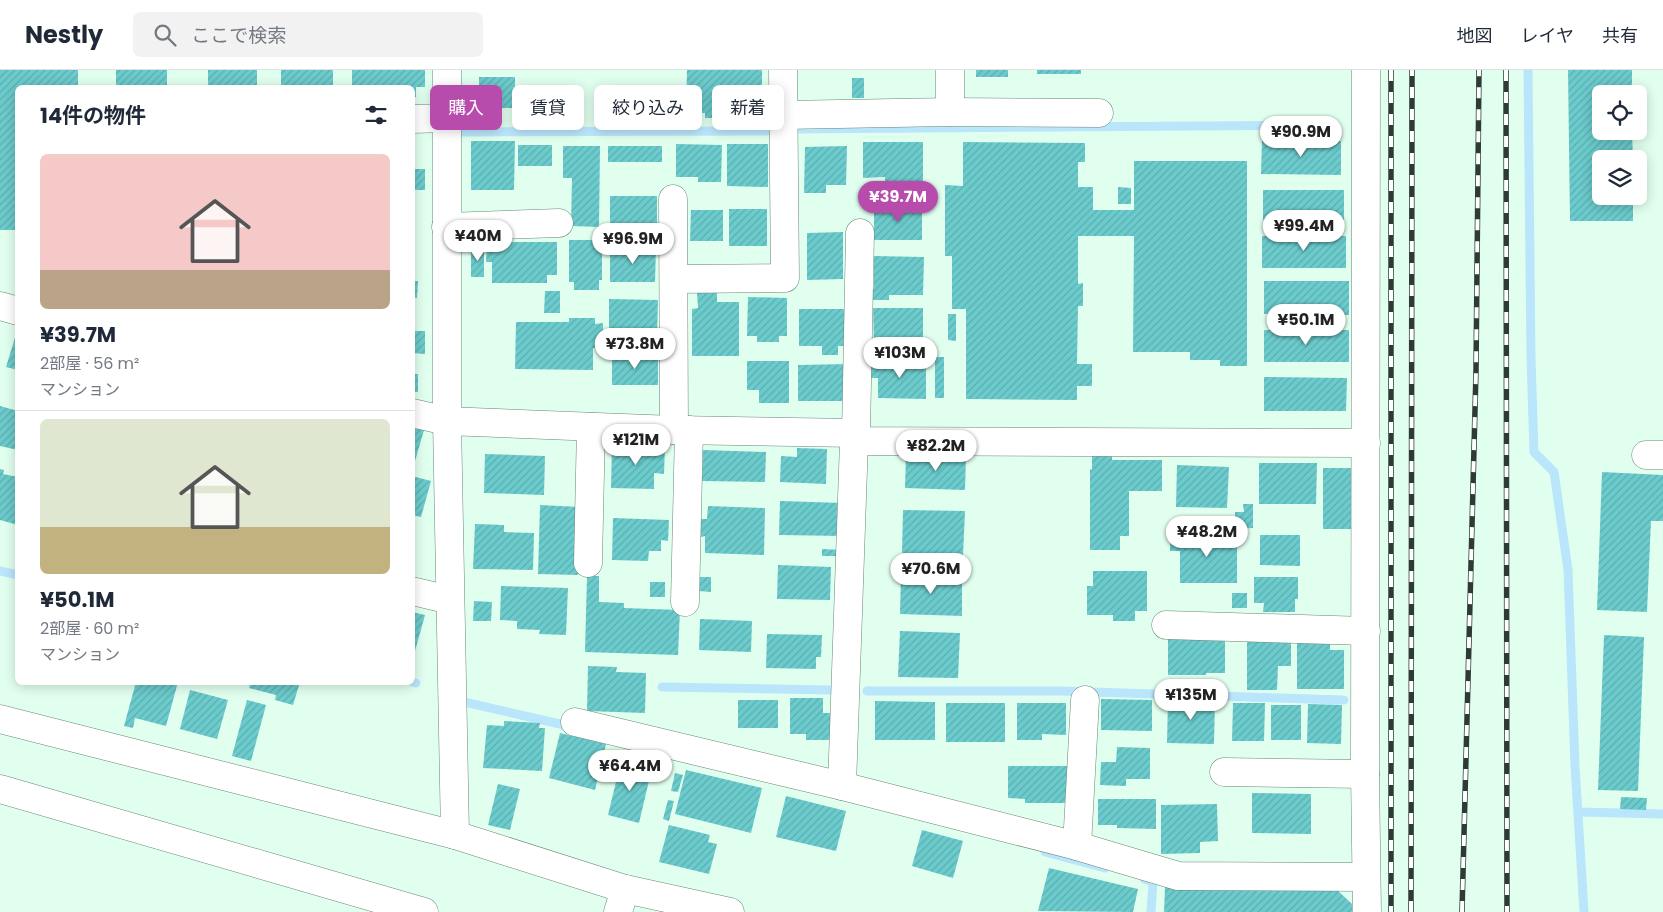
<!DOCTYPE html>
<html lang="ja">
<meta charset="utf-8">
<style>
body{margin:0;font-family:Poppins,"Noto Sans JP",sans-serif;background:#f2f2f3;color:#1f2937;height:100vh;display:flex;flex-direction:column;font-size:19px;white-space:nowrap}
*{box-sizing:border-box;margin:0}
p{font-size:16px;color:#747a83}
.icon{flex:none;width:28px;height:28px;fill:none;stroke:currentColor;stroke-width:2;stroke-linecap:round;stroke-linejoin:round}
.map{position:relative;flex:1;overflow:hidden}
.sheet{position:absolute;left:15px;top:15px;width:400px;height:600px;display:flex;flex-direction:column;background:#fff;border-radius:8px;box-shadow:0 2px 12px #0003}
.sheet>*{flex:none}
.banner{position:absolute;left:430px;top:15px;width:475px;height:45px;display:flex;gap:10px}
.fabs{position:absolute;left:1592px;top:15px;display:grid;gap:10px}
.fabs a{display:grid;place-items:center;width:55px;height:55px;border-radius:8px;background:#fff;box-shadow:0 2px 12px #0003;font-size:25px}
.price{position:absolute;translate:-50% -42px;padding:0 11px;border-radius:18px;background:#fff;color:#222;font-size:16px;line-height:32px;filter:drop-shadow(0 1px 2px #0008)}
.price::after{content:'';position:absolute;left:50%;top:30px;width:15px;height:11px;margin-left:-8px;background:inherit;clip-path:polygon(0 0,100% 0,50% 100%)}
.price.current{background:#b74cac;color:#fff}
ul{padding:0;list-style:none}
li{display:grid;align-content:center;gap:10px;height:265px;padding:0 25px}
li+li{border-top:1px solid #e0e1e3}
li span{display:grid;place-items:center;height:155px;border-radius:8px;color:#555}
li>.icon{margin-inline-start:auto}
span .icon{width:90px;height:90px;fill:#fffc;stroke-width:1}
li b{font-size:21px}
h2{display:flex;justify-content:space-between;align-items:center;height:60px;padding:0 25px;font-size:21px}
.chip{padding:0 18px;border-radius:8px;background:#fff;box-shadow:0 2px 12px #0003;font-size:18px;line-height:45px}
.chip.current{background:#b74cac;color:#fff}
header{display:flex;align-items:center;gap:30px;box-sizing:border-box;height:70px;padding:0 25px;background:#fff;border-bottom:1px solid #e0e1e3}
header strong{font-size:24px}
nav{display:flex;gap:28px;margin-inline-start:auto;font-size:18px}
.search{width:350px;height:45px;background:#f2f2f3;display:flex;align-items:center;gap:12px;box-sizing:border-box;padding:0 18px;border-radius:8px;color:#747a83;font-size:19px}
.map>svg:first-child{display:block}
</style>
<header>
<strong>Nestly</strong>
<div class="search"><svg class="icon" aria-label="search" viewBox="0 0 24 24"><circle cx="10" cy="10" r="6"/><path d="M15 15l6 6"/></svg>ここで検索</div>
<nav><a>地図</a><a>レイヤ</a><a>共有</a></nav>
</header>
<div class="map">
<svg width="1663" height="842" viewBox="0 0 1663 842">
<defs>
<pattern id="building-hatch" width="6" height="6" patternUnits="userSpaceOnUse" patternTransform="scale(1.25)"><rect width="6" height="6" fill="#6ccbcc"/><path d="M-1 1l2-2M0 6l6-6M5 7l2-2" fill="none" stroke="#5caeae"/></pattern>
</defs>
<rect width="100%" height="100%" fill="#e1ffef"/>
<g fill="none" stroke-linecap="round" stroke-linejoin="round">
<g stroke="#bae6fc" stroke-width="9">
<polyline points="1528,0 1531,288 1534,382 1554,402 1568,500 1575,696 1584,842"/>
<polyline points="792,59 1335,55"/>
<polyline points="459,62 767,61"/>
<polyline points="0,501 18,505"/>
<polyline points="412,612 416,613"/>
<polyline points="662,617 831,620"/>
<polyline points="867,621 1060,621 1344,630"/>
<polyline points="460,631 573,657"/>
<polyline points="1578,742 1663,744"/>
<polyline points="1045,782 1105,798"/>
<polyline points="1144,809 1153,812 1151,842"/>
</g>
</g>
<g fill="url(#building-hatch)">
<polygon points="0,0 78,0 78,18 18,18 18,160 0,160"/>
<rect x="116" y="0" width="51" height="18"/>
<rect x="208" y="0" width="49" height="18"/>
<rect x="281" y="0" width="52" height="18"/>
<polygon points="352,0 425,0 425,17 416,17 416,27 412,27 412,18 352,18"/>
<polygon points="687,0 762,0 762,40 723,40 723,48 705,48 705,43 686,43"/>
<rect x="976" y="0" width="32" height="7"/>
<rect x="1037" y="0" width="44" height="4"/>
<polygon points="1568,0 1632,0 1632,24 1601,24 1601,61 1632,61 1633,89 1601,89 1601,126 1633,126 1633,151 1570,151"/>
<rect x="479" y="7" width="36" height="31"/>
<rect x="852" y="8" width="12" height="20"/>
<polygon points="1262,70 1341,71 1341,105 1261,104"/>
<polygon points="471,71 515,71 514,120 471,120"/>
<polygon points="863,72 923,72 923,114 885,115 885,107 863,108"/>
<polygon points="963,72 1085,73 1085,92 1078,92 1078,117 1093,117 1093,140 1134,140 1134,91 1247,91 1247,296 1220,296 1220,290 1190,290 1190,282 1133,282 1134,166 1078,166 1078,214 1083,213 1083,236 1078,236 1077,294 1092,294 1092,316 1077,316 1077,330 966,329 966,239 952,239 952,186 945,186 945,115 963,116"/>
<polygon points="676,74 722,75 721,112 698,112 698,107 676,107"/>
<polygon points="727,74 768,74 768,117 727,116"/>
<rect x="518" y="75" width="34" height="21"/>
<polygon points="563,76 600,76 599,157 571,156 572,108 563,108"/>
<rect x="608" y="76" width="54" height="16"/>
<polygon points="847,76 846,115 826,115 826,123 804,123 805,77"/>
<rect x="415" y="99" width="10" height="21"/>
<polygon points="1118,117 1131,118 1131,134 1118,134"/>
<rect x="1263" y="120" width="81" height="30"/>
<polygon points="610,126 657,126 657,158 637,158 637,165 614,165 614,167 610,168"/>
<rect x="874" y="135" width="48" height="35"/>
<rect x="729" y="139" width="38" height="37"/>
<polygon points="691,140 723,140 723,171 690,171"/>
<polygon points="843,162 843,209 807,210 807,163"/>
<rect x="1262" y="166" width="84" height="32"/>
<polygon points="569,170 602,170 602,210 599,210 599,220 574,220 574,212 569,212"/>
<polygon points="487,172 557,172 557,205 547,205 547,213 492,213 492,192 486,192"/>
<rect x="471" y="178" width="13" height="29"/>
<polygon points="610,178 656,178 655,212 610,212"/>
<polygon points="874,186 924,187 923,225 889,225 889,230 871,230 872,218 874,219"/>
<polygon points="412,211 418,211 417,228 412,228"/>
<polygon points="1264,211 1349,211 1349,245 1264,244"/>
<polygon points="545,221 560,221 560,243 544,243"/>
<polygon points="697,223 717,223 717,232 739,232 739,286 692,286 692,239 698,238"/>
<polygon points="748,227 787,228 787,266 779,266 779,272 757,272 757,266 747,266"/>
<polygon points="609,229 658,230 657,265 641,264 641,270 609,270"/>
<polygon points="873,238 923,238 923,276 874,276"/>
<polygon points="799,239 847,239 847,276 838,276 838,285 822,285 822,276 799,276"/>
<polygon points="948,244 956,244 956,271 948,270"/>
<polygon points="569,248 595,248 595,254 603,253 603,278 593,278 593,300 515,299 516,252 569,252"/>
<polygon points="18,258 18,300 6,297"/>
<rect x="1264" y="260" width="85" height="32"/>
<polygon points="412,261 425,261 425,284 412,283"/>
<rect x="612" y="285" width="46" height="30"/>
<rect x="935" y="287" width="9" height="41"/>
<polygon points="747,291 789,291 789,333 759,333 759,320 747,320"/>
<polygon points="871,291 926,291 926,329 878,328 878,308 871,308"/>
<polygon points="847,294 847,331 798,331 798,295"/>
<rect x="412" y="304" width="6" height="18"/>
<polygon points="1264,307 1347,308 1346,341 1264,341"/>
<polygon points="0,336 18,341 18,380 0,376"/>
<polygon points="412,357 424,360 415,391 412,391"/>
<polygon points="612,374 665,376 664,404 654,403 654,419 611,418"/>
<polygon points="797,378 827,379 826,414 780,412 781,386 797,387"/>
<polygon points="703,380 766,382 765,412 702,411"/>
<polygon points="1092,382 1112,382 1112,390 1162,390 1162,421 1129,421 1129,466 1120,466 1120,480 1090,480 1090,399 1092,400"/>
<polygon points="485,384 545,386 544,425 484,423"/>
<polygon points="906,384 966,386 965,420 905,418"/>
<polygon points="1259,393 1317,393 1316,434 1259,434"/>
<polygon points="1177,395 1229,397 1227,438 1176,437"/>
<polygon points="1323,398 1352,398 1351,459 1323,459"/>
<polygon points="0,399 4,400 3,404 18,407 18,455 0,450"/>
<polygon points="1602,402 1663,405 1663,451 1651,451 1647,542 1597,540"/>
<polygon points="412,406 431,411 421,447 412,445"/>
<polygon points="780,431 843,433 842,466 779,465"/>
<polygon points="1243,434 1253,434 1253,458 1235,459 1235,442 1244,442"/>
<polygon points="540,435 580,437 578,505 538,504"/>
<polygon points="708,436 765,438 764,485 705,483 705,466 701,467 701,449 707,449"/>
<polygon points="903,440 965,441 963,485 902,483"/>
<polygon points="613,448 669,450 668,471 661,470 661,481 649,481 648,491 612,490"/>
<polygon points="475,454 504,455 504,462 534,463 533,500 473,499"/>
<polygon points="1170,465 1237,465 1237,513 1180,513 1180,481 1170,481"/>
<polygon points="1260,465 1300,465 1300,496 1260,495"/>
<polygon points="822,479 842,480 842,486 822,486"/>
<polygon points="778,495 831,497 830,530 777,529"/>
<polygon points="1093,501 1147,501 1147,541 1135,541 1135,551 1113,551 1113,545 1087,545 1087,516 1093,516"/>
<polygon points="901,504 962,505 962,546 900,544"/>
<polygon points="587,506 599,506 599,532 624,533 624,538 680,540 678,585 585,582"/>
<polygon points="699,507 711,507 711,522 699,521"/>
<polygon points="1254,507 1298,507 1298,529 1295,529 1295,542 1263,542 1264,533 1254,533"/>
<rect x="650" y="512" width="15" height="15"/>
<polygon points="501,516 568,518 566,565 539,564 540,560 517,559 517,551 500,550"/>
<rect x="1232" y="523" width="15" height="15"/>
<polygon points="474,531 492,532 491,551 473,551"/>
<polygon points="412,542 425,545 413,588 412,587"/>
<polygon points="700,549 752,551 751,582 699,580"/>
<polygon points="900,561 960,563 958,608 898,607"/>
<polygon points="767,564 822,565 821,587 816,587 816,599 766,598"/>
<polygon points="1168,565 1225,566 1225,603 1206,603 1206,605 1168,605"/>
<polygon points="1604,565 1644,567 1638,721 1598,720"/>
<polygon points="1247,567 1291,567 1291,596 1278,596 1277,620 1247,620"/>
<polygon points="1330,572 1330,580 1344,580 1344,619 1297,619 1297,573"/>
<polygon points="588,596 617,597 616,602 646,603 645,643 587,641"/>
<polygon points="136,612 178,612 166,656 135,648 133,658 124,656"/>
<polygon points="251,612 300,612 293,635 275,630 276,625 249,618"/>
<polygon points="190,620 228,630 217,669 180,659"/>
<polygon points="790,628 823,628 823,643 838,643 838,670 806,670 806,664 790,664"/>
<polygon points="1168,628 1215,629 1214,674 1167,673"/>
<polygon points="1101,629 1152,630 1152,661 1101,660"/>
<polygon points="247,630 266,635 251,691 232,686"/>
<rect x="738" y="630" width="40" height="28"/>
<polygon points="875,631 935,632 935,670 875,670"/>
<rect x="946" y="633" width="59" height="39"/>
<polygon points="1017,633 1066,633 1066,665 1042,664 1042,670 1017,670"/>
<polygon points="1233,633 1265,633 1264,671 1232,671"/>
<polygon points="1308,634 1342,635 1341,674 1307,673"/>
<rect x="1271" y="635" width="30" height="35"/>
<polygon points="504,651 540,653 539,658 545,658 542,701 483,698 487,655 504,656"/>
<polygon points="560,663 606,674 595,720 549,708"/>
<polygon points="1117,677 1150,678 1150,709 1126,709 1126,716 1100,715 1101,692 1116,692"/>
<polygon points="621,691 652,698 639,753 608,745"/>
<polygon points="1008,696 1070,696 1070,733 1025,733 1025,729 1008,728"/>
<polygon points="686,700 762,718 751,763 675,744"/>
<polygon points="675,703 683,705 678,722 671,721"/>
<polygon points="498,714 520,719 510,760 488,755"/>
<polygon points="1252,723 1311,724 1311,764 1252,763"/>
<polygon points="786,726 846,741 836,781 776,767"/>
<polygon points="1621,727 1647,728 1646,740 1620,739"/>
<polygon points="1098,729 1156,729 1156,759 1117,758 1117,755 1098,755"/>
<polygon points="668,730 674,731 669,751 663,749"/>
<polygon points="1217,734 1218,771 1200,772 1200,783 1161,784 1161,735"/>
<polygon points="669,755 710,765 708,772 717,774 709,804 659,792"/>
<polygon points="922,760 963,771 953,808 912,796"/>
<polygon points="1049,798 1138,819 1133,842 1038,841"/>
<polygon points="1165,817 1336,819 1352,834 1352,842 1164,842"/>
</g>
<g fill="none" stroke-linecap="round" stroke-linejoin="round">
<g stroke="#6a8577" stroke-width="29">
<g id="minor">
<polyline points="447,0 447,351 455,765"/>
<polyline points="950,0 950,42"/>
<polyline points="1366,0 1365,704 1367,842"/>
<polyline points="783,45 950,42 1099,43"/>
<polyline points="412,49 447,48"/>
<polyline points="673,129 674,360"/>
<polyline points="446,157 559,153"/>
<polyline points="674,209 785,208 783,0"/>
<polyline points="0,236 18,241"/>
<polyline points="412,343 447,351 674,360 856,363 854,371 1366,373"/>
<polyline points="856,363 860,163"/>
<polyline points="1646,385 1663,385"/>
<polyline points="588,493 591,357"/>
<polyline points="412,521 450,530"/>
<polyline points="685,532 689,360"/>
<polyline points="1166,555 1366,561"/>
<polyline points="0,649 455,765 625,819 730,842"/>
<polyline points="575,652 842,716 1077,776 1178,806 1366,807"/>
<polyline points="1224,702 1365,704"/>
<polyline points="842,716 854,371"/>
<polyline points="0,719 424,842"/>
<polyline points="1077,776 1085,630"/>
<polyline points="618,842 625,819"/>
</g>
</g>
<use href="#minor" stroke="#fff" stroke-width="28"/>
<g stroke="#2e3b34" stroke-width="5.5">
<g id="rail">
<polyline points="1391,0 1391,842"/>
<polyline points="1506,0 1507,842"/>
<polyline points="1411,842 1412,0"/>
<polyline points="1462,842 1476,301 1479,0"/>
</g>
</g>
<use href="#rail" stroke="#fff" stroke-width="4" stroke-dasharray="11" stroke-linecap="butt"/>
</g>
</svg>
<div class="fabs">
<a><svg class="icon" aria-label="locate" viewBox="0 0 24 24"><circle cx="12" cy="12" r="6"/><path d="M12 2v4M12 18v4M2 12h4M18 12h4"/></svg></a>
<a><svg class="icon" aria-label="layers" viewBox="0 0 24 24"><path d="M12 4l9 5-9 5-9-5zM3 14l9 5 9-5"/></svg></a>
</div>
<b class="price" style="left:1301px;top:88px">¥90.9M</b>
<b class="price current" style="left:898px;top:153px">¥39.7M</b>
<b class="price" style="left:1304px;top:182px">¥99.4M</b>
<b class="price" style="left:478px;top:192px">¥40M</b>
<b class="price" style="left:633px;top:195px">¥96.9M</b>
<b class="price" style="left:1306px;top:276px">¥50.1M</b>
<b class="price" style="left:635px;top:300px">¥73.8M</b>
<b class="price" style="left:900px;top:309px">¥103M</b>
<b class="price" style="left:636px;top:396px">¥121M</b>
<b class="price" style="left:936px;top:402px">¥82.2M</b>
<b class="price" style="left:1207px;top:488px">¥48.2M</b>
<b class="price" style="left:931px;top:525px">¥70.6M</b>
<b class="price" style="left:1191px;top:651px">¥135M</b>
<b class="price" style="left:630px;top:722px">¥64.4M</b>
<div class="banner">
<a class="chip current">購入</a>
<a class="chip">賃貸</a>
<a class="chip">絞り込み</a>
<a class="chip">新着</a>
</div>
<section class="sheet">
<h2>14件の物件<svg class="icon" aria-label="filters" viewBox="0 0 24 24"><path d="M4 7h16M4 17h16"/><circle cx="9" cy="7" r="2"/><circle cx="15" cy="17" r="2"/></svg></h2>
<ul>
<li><span style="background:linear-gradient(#f6c9c9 75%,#b9a48a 0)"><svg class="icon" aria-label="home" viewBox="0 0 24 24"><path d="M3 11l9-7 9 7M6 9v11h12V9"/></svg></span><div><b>¥39.7M</b><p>2部屋 · 56 m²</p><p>マンション</p></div></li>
<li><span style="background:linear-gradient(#dfe7d0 70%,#c2b280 0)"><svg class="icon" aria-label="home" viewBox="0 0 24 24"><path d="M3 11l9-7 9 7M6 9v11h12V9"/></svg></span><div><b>¥50.1M</b><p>2部屋 · 60 m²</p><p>マンション</p></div></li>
</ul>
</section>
</div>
